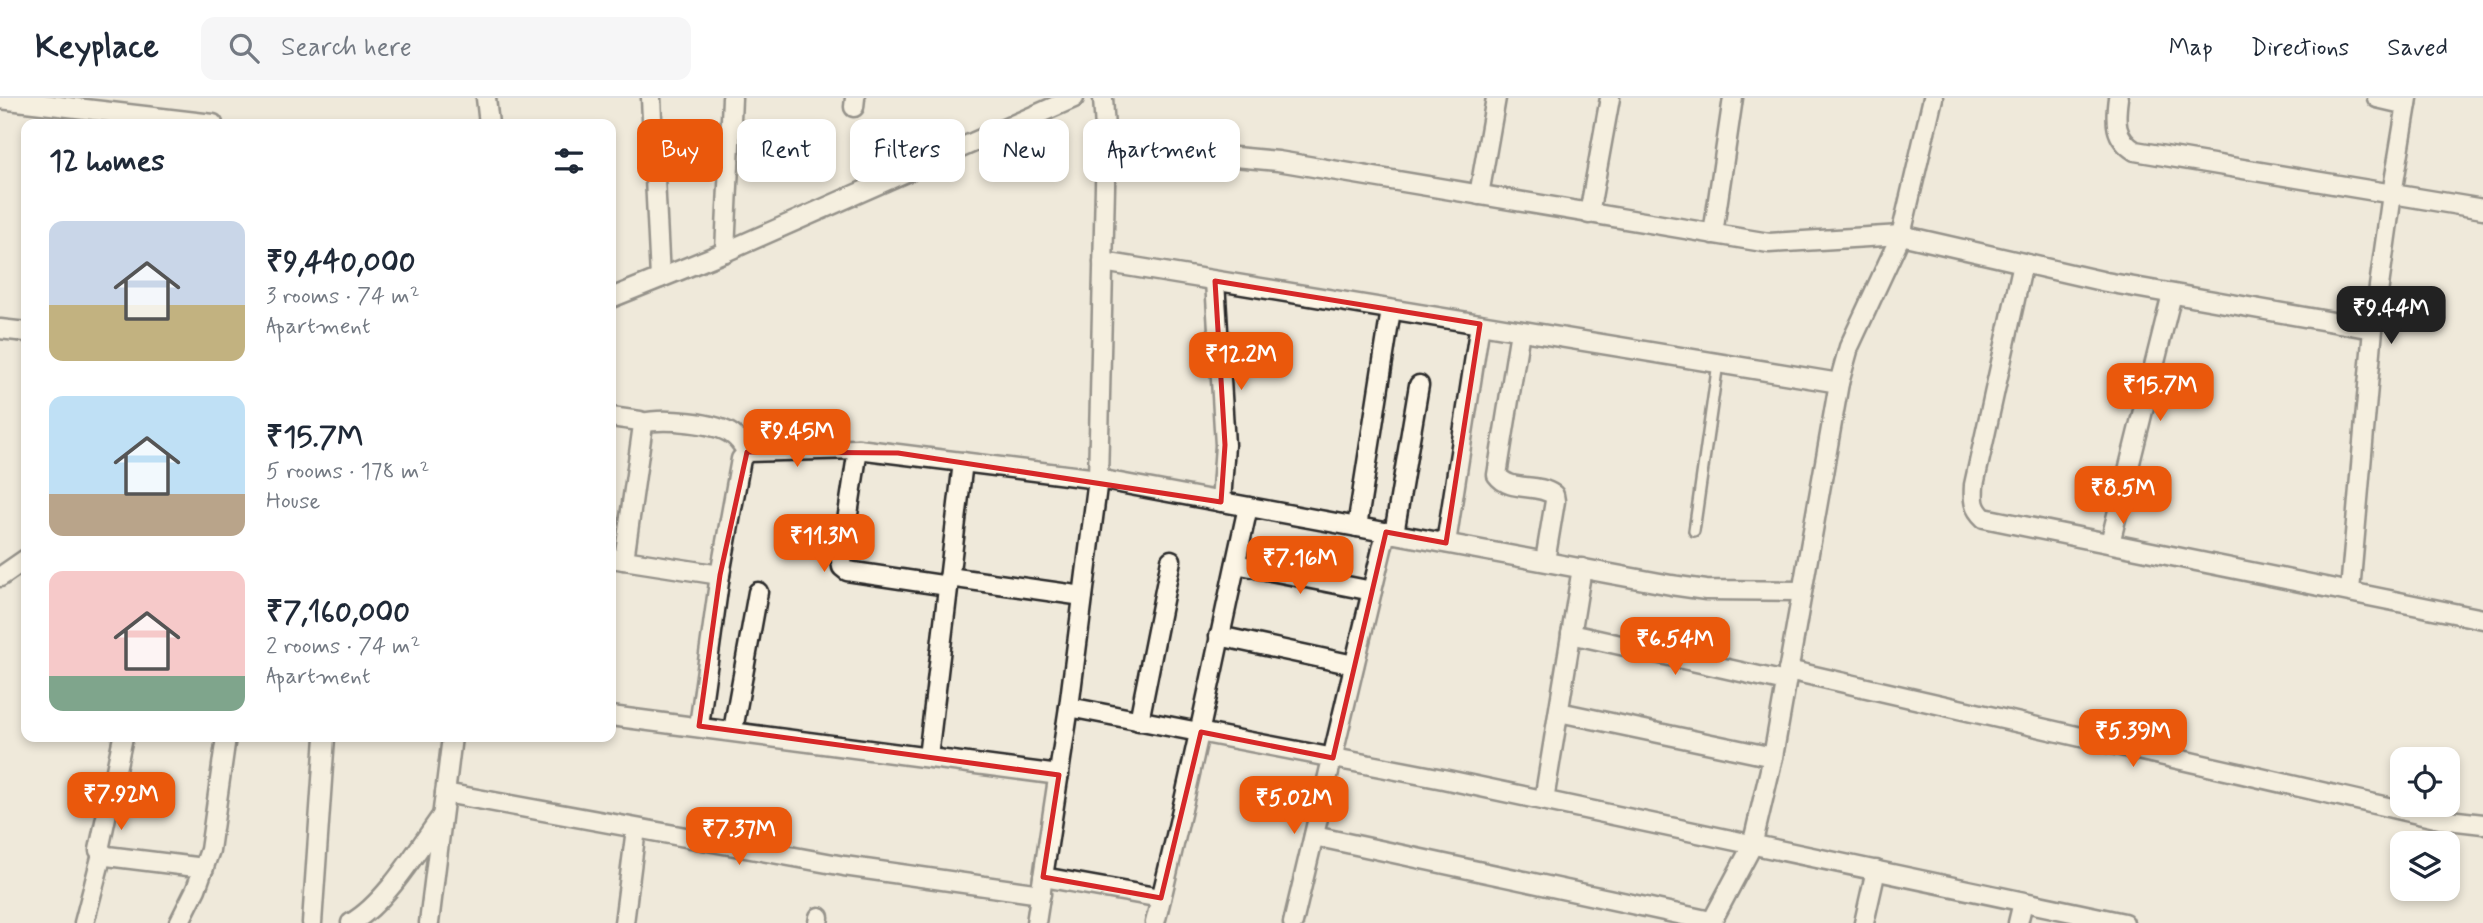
<!DOCTYPE html>
<meta charset="utf-8">
<style>
body{margin:0;font-family:Mynerve,sans-serif;background:#f6f6f7;color:#1f2937;height:100vh;display:flex;flex-direction:column;font-size:26px;white-space:nowrap}
*{box-sizing:border-box;margin:0}
p{font-size:23px;color:#747a83}
.icon{flex:none;width:38px;height:38px;fill:none;stroke:currentColor;stroke-width:2;stroke-linecap:round;stroke-linejoin:round}
.map{position:relative;flex:1;overflow:hidden}
.side{position:absolute;left:21px;top:21px;width:595px;height:623px;display:flex;flex-direction:column;background:#fff;border-radius:14px;box-shadow:0 4px 10px #0003}
.side>*{flex:none}
.hud{position:absolute;left:637px;top:21px;width:665px;height:63px;display:flex;gap:14px}
.fabs{position:absolute;left:2390px;top:649px;display:grid;gap:14px}
.fabs a{display:grid;place-items:center;width:70px;height:70px;border-radius:14px;background:#fff;box-shadow:0 4px 10px #0003;font-size:35px}
.price{position:absolute;translate:-50% -60px;padding:0 16px;border-radius:14px;background:#ea580c;color:#fff;font-size:23px;line-height:46px;filter:drop-shadow(0 2px 4px #0008)}
.price::after{content:'';position:absolute;left:50%;top:42px;width:21px;height:16px;margin-left:-10px;background:inherit;clip-path:polygon(0 0,100% 0,50% 100%)}
.price.on{background:#222;color:#fff}
ul{padding:0;list-style:none}
li{display:flex;align-items:center;gap:21px;height:175px;padding:0 28px}
li span{display:grid;place-items:center;flex:none;width:196px;height:140px;border-radius:14px;color:#555}
li>.icon{margin-inline-start:auto}
span .icon{width:84px;height:84px;fill:#fffc;stroke-width:1}
li b{font-size:30px}
h2{display:flex;justify-content:space-between;align-items:center;height:84px;padding:0 28px;font-size:30px}
.chip{padding:0 24px;border-radius:14px;background:#fff;box-shadow:0 4px 10px #0003;font-size:24px;line-height:63px}
.chip.on{background:#ea580c;color:#fff}
header{display:flex;align-items:center;gap:42px;box-sizing:border-box;height:98px;padding:0 35px;background:#fff;border-bottom:2px solid #e0e1e3}
header strong{font-size:33px}
nav{display:flex;gap:38px;margin-inline-start:auto;font-size:24px}
.search{width:490px;height:63px;background:#f6f6f7;display:flex;align-items:center;gap:18px;box-sizing:border-box;padding:0 24px;border-radius:14px;color:#747a83;font-size:26px}
.map>svg:first-child{display:block}
</style>
<header>
<strong>Keyplace</strong>
<div class="search"><svg class="icon" aria-label="search" viewBox="0 0 24 24"><circle cx="10" cy="10" r="6"/><path d="M15 15l6 6"/></svg>Search here</div>
<nav><a>Map</a><a>Directions</a><a>Saved</a></nav>
</header>
<div class="map">
<svg width="2483" height="825" viewBox="0 0 2483 825">
<rect width="100%" height="100%" fill="#efe9da"/>
<filter id="ink" filterUnits="userSpaceOnUse"><feTurbulence type="fractalNoise" baseFrequency=".0143" numOctaves="2"/><feDisplacementMap in="SourceGraphic" scale="14" xChannelSelector="R" yChannelSelector="G"/><feConvolveMatrix kernelMatrix="1 2 1 2 8 2 1 2 1" color-interpolation-filters="sRGB"/></filter>
<g filter="url(#ink)">
<g fill="none" stroke-linecap="round" stroke-linejoin="round">
<g stroke="#2b2b2b" stroke-width="14">
<polyline id="lane" points="1694,433 1718,265"/>
</g>
<g stroke="#2b2b2b" stroke-width="23">
<g id="street">
<polyline points="486,0 489,26"/>
<polyline points="651,0 660,180"/>
<path d="M2118 0C2115 23 2114 40 2135 53L2483 111"/>
<polyline points="2377,0 2407,7"/>
<polyline points="0,1 213,26"/>
<polyline points="854,9 855,0"/>
<polyline points="1106,47 1278,63 1769,145 1901,137 2106,184 2373,231"/>
<polyline points="1479,97 1496,0"/>
<polyline points="1589,116 1610,0"/>
<polyline points="1713,136 1733,0"/>
<polyline points="725,154 732,0"/>
<polyline points="1103,164 1839,285"/>
<path d="M2023 165 1974 387C1973 402 1973 410 1984 420L2483 521"/>
<polyline points="1215,183 1225,347 1221,404"/>
<polyline points="611,200 725,154 1074,0"/>
<polyline points="0,231 26,234"/>
<path d="M1520 233 1497 377C1510 395 1537 384 1554 397L1555 403 1545 463"/>
<polyline points="611,319 640,323 643,327 624,462"/>
<path d="M642 325C662 320 716 324 733 337 739 341 743 348 747 354"/>
<polyline points="858,351 841,462 842,469 847,473 948,488"/>
<polyline points="1357,429 1391,212"/>
<polyline points="1394,436 1419,287"/>
<polyline points="1446,445 1480,226"/>
<polyline points="2110,445 2172,196"/>
<polyline points="611,460 720,477"/>
<polyline points="1236,466 1372,493"/>
<polyline points="0,479 26,461"/>
<polyline points="949,479 1083,498"/>
<polyline points="2350,493 2373,231 2392,96 2408,0"/>
<polyline points="1571,536 1786,584"/>
<polyline points="1219,538 1354,567"/>
<polyline points="1788,572 2440,721 2483,726"/>
<polyline points="1069,609 1443,681 2124,825"/>
<polyline points="1559,614 1773,659"/>
<polyline points="611,618 1059,677"/>
<polyline points="1139,623 1171,462"/>
<polyline points="699,628 720,477 741,361 747,354 858,351 1098,381 1671,487 1706,492 1802,493"/>
<polyline points="733,632 758,494"/>
<polyline points="123,639 99,752 107,758 204,770"/>
<polyline points="928,659 963,364"/>
<polyline points="445,695 844,768 1041,796"/>
<polyline points="1544,702 1582,470"/>
<polyline points="1314,738 1711,823"/>
<polyline points="1043,779 1161,800"/>
<polyline points="84,825 102,756"/>
<polyline points="179,825 196,791 210,752 226,639"/>
<polyline points="312,825 325,639"/>
<path d="M351 825C386 805 417 752 441 719"/>
<polyline points="429,825 452,639"/>
<polyline points="624,825 636,731"/>
<polyline points="818,825 819,819"/>
<polyline points="1036,825 1069,609 1098,381 1106,47 1103,0"/>
<path d="M1155 825C1190 687 1217 548 1248 409"/>
<polyline points="1293,825 1386,434"/>
<polyline points="1711,825 1752,748 1773,659 1839,285 1849,249 1901,137 1933,0"/>
<polyline points="1864,825 1876,772"/>
<polyline points="2018,825 2023,804"/>
</g>
</g>
<use href="#lane" stroke="#fcf5e5" stroke-width="9"/>
<use href="#street" stroke="#fcf5e5" stroke-width="18"/>
</g>
</g>
<path d="M0 0H2483V825H0ZM1215 183 1480 226 1446 445 1386 434 1333 660 1201 634 1161 800 1043 779 1059 677 699 628 720 477 747 354 898 355 1221 404 1225 347Z" fill="#efe9da" fill-opacity=".55" fill-rule="evenodd"/>
<path fill="none" stroke="#d62828" stroke-width="5" stroke-linejoin="round" d="M1215 183 1480 226 1446 445 1386 434 1333 660 1201 634 1161 800 1043 779 1059 677 699 628 720 477 747 354 898 355 1221 404 1225 347Z"/>
</svg>
<div class="fabs">
<a><svg class="icon" aria-label="locate" viewBox="0 0 24 24"><circle cx="12" cy="12" r="6"/><path d="M12 2v4M12 18v4M2 12h4M18 12h4"/></svg></a>
<a><svg class="icon" aria-label="layers" viewBox="0 0 24 24"><path d="M12 4l9 5-9 5-9-5zM3 14l9 5 9-5"/></svg></a>
</div>
<b class="price on" style="left:2391px;top:248px">₹9.44M</b>
<b class="price" style="left:1241px;top:294px">₹12.2M</b>
<b class="price" style="left:2160px;top:325px">₹15.7M</b>
<b class="price" style="left:797px;top:371px">₹9.45M</b>
<b class="price" style="left:2123px;top:428px">₹8.5M</b>
<b class="price" style="left:824px;top:476px">₹11.3M</b>
<b class="price" style="left:1300px;top:498px">₹7.16M</b>
<b class="price" style="left:1675px;top:579px">₹6.54M</b>
<b class="price" style="left:2133px;top:671px">₹5.39M</b>
<b class="price" style="left:121px;top:734px">₹7.92M</b>
<b class="price" style="left:1294px;top:738px">₹5.02M</b>
<b class="price" style="left:739px;top:769px">₹7.37M</b>
<div class="hud">
<a class="chip on">Buy</a>
<a class="chip">Rent</a>
<a class="chip">Filters</a>
<a class="chip">New</a>
<a class="chip">Apartment</a>
</div>
<section class="side">
<h2>12 homes<svg class="icon" aria-label="filters" viewBox="0 0 24 24"><path d="M4 7h16M4 17h16"/><circle cx="9" cy="7" r="2"/><circle cx="15" cy="17" r="2"/></svg></h2>
<ul>
<li><span style="background:linear-gradient(#c9d6e8 60%,#c2b280 0)"><svg class="icon" aria-label="home" viewBox="0 0 24 24"><path d="M3 11l9-7 9 7M6 9v11h12V9"/></svg></span><div><b>₹9,440,000</b><p>3 rooms · 74 m²</p><p>Apartment</p></div></li>
<li><span style="background:linear-gradient(#bfe0f5 70%,#b9a48a 0)"><svg class="icon" aria-label="home" viewBox="0 0 24 24"><path d="M3 11l9-7 9 7M6 9v11h12V9"/></svg></span><div><b>₹15.7M</b><p>5 rooms · 178 m²</p><p>House</p></div></li>
<li><span style="background:linear-gradient(#f6c9c9 75%,#7fa58c 0)"><svg class="icon" aria-label="home" viewBox="0 0 24 24"><path d="M3 11l9-7 9 7M6 9v11h12V9"/></svg></span><div><b>₹7,160,000</b><p>2 rooms · 74 m²</p><p>Apartment</p></div></li>
</ul>
</section>
</div>
